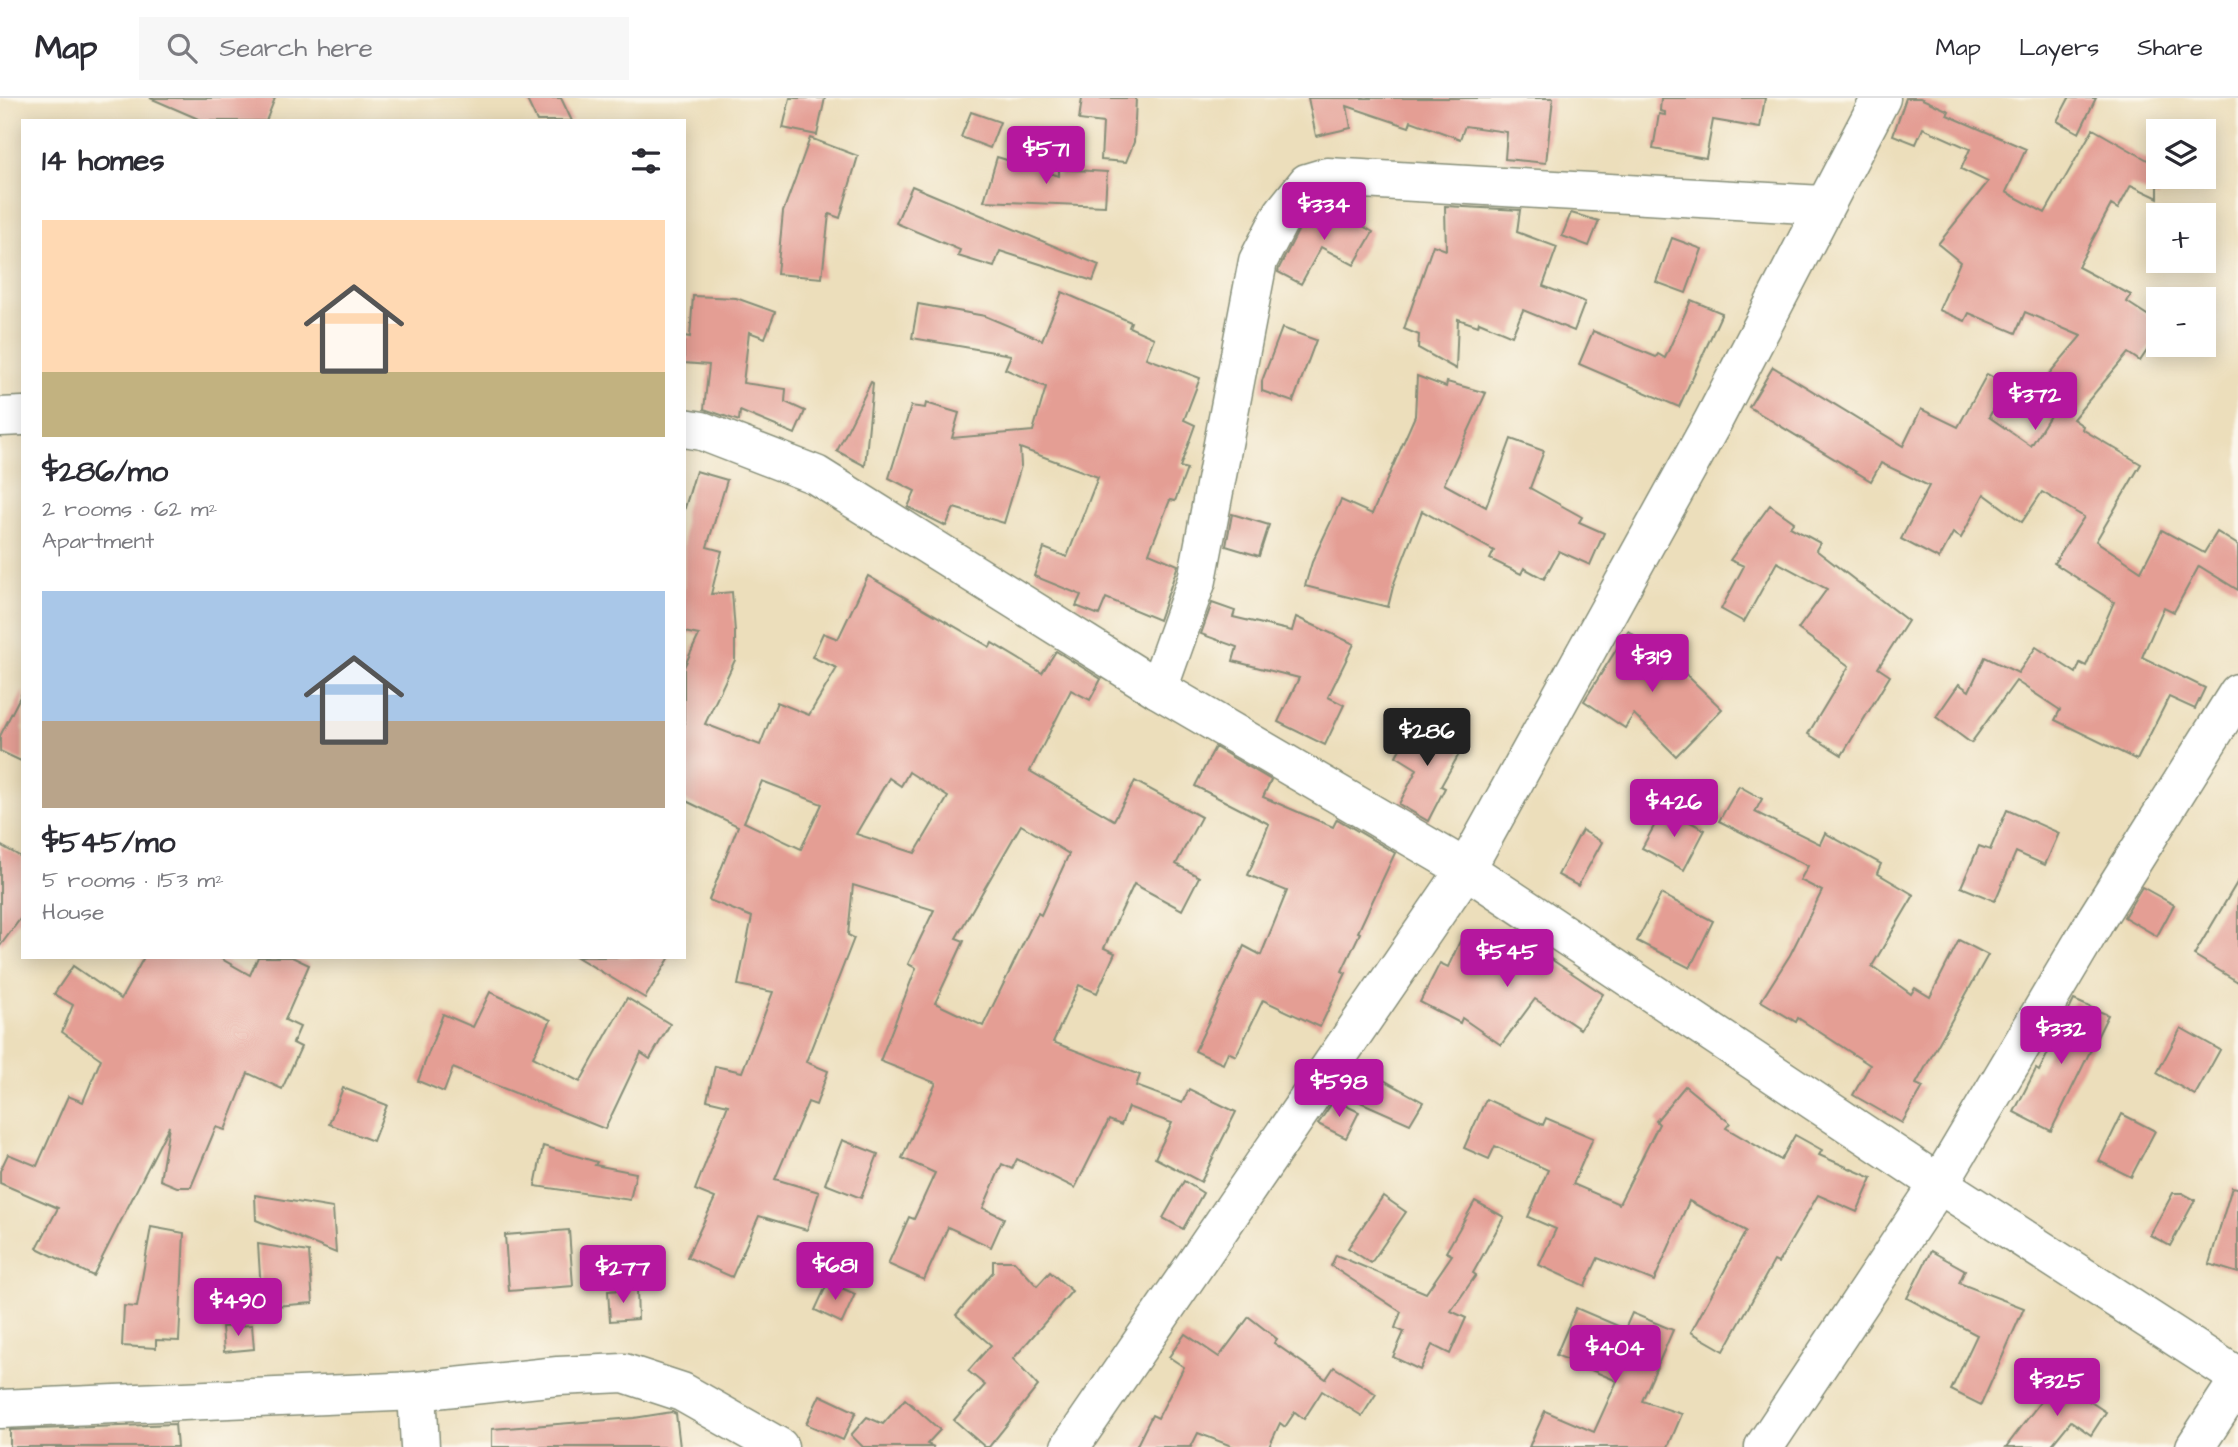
<!DOCTYPE html>
<meta charset="utf-8">
<style>
body{margin:0;font-family:"Architects Daughter",sans-serif;background:#f7f7f7;color:#2b2b33;height:100vh;display:flex;flex-direction:column;font-size:26px;white-space:nowrap}
*{box-sizing:border-box;margin:0}
p{font-size:23px;color:#7c7c81}
.icon{flex:none;width:38px;height:38px;fill:none;stroke:currentColor;stroke-width:2;stroke-linecap:round;stroke-linejoin:round}
.map{position:relative;flex:1;overflow:hidden}
.side{position:absolute;left:21px;top:21px;width:665px;height:840px;display:flex;flex-direction:column;background:#fff;border-radius:0px;box-shadow:0 4px 18px #0003}
.side>*{flex:none}
.buttons{position:absolute;left:2146px;top:21px;display:grid;gap:14px}
.buttons a{display:grid;place-items:center;width:70px;height:70px;border-radius:0px;background:#fff;box-shadow:0 4px 18px #0003;font-size:35px}
.price{position:absolute;translate:-50% -60px;padding:0 16px;border-radius:7px;background:#b5179e;color:#fff;font-size:23px;line-height:46px;filter:drop-shadow(0 2px 4px #0008)}
.price::after{content:'';position:absolute;left:50%;top:42px;width:21px;height:16px;margin-left:-10px;background:inherit;clip-path:polygon(0 0,100% 0,50% 100%)}
.price.on{background:#222;color:#fff}
ul{padding:0;list-style:none}
li{display:grid;align-content:center;gap:14px;height:371px;padding:0 21px}
li span{display:grid;place-items:center;height:217px;border-radius:0px;color:#555}
li>.icon{margin-inline-start:auto}
span .icon{width:126px;height:126px;fill:#fffc;stroke-width:1}
li b{font-size:30px}
h2{display:flex;justify-content:space-between;align-items:center;height:84px;padding:0 21px;font-size:30px}
header{display:flex;align-items:center;gap:42px;box-sizing:border-box;height:98px;padding:0 35px;background:#fff;border-bottom:2px solid #e1e1e2}
header strong{font-size:33px}
nav{display:flex;gap:38px;margin-inline-start:auto;font-size:24px}
.search{width:490px;height:63px;background:#f7f7f7;display:flex;align-items:center;gap:18px;box-sizing:border-box;padding:0 24px;border-radius:0px;color:#7c7c81;font-size:26px}
.map>svg:first-child{display:block}
</style>
<header>
<strong>Map</strong>
<div class="search"><svg class="icon" aria-label="search" viewBox="0 0 24 24"><circle cx="10" cy="10" r="6"/><path d="M15 15l6 6"/></svg>Search here</div>
<nav><a>Map</a><a>Layers</a><a>Share</a></nav>
</header>
<div class="map">
<svg width="2238" height="1349" viewBox="0 0 2238 1349">
<rect width="100%" height="100%" fill="#fbf7ec"/>
<filter id="ink" filterUnits="userSpaceOnUse"><feTurbulence type="fractalNoise" baseFrequency=".0143" numOctaves="2"/><feDisplacementMap in="SourceGraphic" scale="14" xChannelSelector="R" yChannelSelector="G"/><feConvolveMatrix kernelMatrix="1 2 1 2 8 2 1 2 1" color-interpolation-filters="sRGB"/></filter>
<filter id="wash" filterUnits="userSpaceOnUse"><feTurbulence type="fractalNoise" baseFrequency=".00686" numOctaves="4" result="noise"/><feDisplacementMap in="SourceGraphic" scale="28" xChannelSelector="R" yChannelSelector="G"/><feGaussianBlur stdDeviation="1.57" result="paint"/><feColorMatrix in="noise" values="0 0 0 0 0 0 0 0 0 0 0 0 0 0 0 0 0 1.4 0 .05"/><feComposite in="paint" operator="in"/></filter>
<g filter="url(#wash)">
<rect width="100%" height="100%" fill="#ecdebb"/>
<g id="blocks">
<g fill="#e49e94" fill-rule="evenodd">
<polygon points="150,0 275,0 266,23 203,23"/>
<polygon points="526,0 561,0 572,23 537,23"/>
<polygon points="790,0 825,0 817,37 783,30"/>
<polygon points="1082,0 1136,0 1134,44 1126,64 1101,62 1103,25 1079,22"/>
<polygon points="1308,0 1553,0 1546,65 1505,61 1507,34 1465,28 1460,41 1411,23 1409,29 1347,8 1351,30 1316,38"/>
<polygon points="1661,0 1765,0 1760,30 1713,22 1706,60 1653,51 1659,16 1665,17 1665,14 1660,13"/>
<polygon points="1906,0 1920,0 1949,13 1947,17 2026,51 2006,94 2045,115 2093,31 2158,68 2158,100 2131,87 2118,111 2111,107 2078,169 2131,197 2127,204 2158,224 2158,236 2140,263 2128,255 2073,321 2083,328 2082,331 2141,366 2096,443 2141,473 2162,432 2204,455 2217,434 2238,447 2238,492 2199,468 2174,514 2164,509 2142,559 2205,590 2195,611 2169,599 2137,662 2055,622 2060,612 2016,583 1971,645 1936,619 1959,586 1969,593 1985,559 2018,575 2036,549 2076,575 2080,565 2086,568 2114,504 2054,465 2084,419 2042,394 2022,424 1984,396 1961,440 1953,435 1939,461 1901,441 1929,388 1881,365 1871,383 1749,309 1773,269 1903,348 1921,311 1958,329 1987,276 2007,287 1989,319 2031,348 2056,308 2033,295 2081,238 2025,214 2016,235 1969,215 1965,223 1939,212 1960,164 1938,146 1988,84 1961,71 1970,51 1923,30 1916,46 1893,37"/>
<polygon points="2069,0 2096,0 2079,35 2057,23"/>
<polygon points="971,14 1000,24 990,50 961,39"/>
<polygon points="810,40 858,58 840,120 829,116 822,180 777,176 783,114"/>
<polygon points="997,59 1059,78 1059,71 1107,74 1105,108 984,103"/>
<polygon points="912,88 1099,167 1093,183 1000,153 994,169 958,158 960,152 896,125"/>
<polygon points="1325,106 1373,134 1354,167 1321,149 1301,186 1278,174 1279,170 1301,127 1317,108 1323,111"/>
<polygon points="1445,108 1520,112 1517,134 1557,149 1543,188 1585,204 1574,233 1523,212 1512,238 1479,224 1478,228 1458,221 1456,271 1418,250 1419,237 1404,231 1433,147 1446,152"/>
<polygon points="1571,115 1599,123 1589,148 1562,138"/>
<polygon points="1672,140 1702,151 1686,195 1656,184"/>
<polygon points="1062,194 1131,224 1129,229 1154,240 1146,260 1200,280 1184,322 1195,327 1180,369 1187,371 1175,403 1170,402 1149,455 1178,467 1159,522 1106,500 1099,517 1076,508 1081,497 1034,478 1044,450 1067,459 1098,379 1020,350 1021,368 1004,425 954,410 946,428 908,409 915,393 889,380 911,308 925,310 926,305 959,315 952,340 1033,333 1046,289 1005,271 1011,257 912,240 918,206 985,218 1042,242"/>
<polygon points="693,198 736,200 775,214 765,240 749,234 743,285 786,291 785,304 805,313 795,336 740,313 739,323 704,311 709,267 684,265 684,238 690,239"/>
<polygon points="1691,202 1722,215 1679,309 1579,266 1593,233 1656,259 1658,256 1665,260"/>
<polygon points="1282,230 1316,242 1293,304 1262,293 1262,283"/>
<polygon points="1417,278 1446,289 1447,284 1486,295 1444,386 1486,409 1511,341 1544,353 1530,390 1582,419 1579,424 1604,435 1590,467 1559,453 1544,481 1524,470 1521,476 1490,461 1494,453 1422,413 1394,485 1388,509 1305,488 1312,464 1341,402 1372,416 1415,318"/>
<polygon points="871,284 873,285 865,368 837,353"/>
<path d="M696 373 727 382 707 449 722 453 711 496 732 494 735 534V562L705 626 760 647 777 604 809 617 837 570 812 559 823 535 838 541 868 478 990 549 992 545 1042 575 1056 553 1101 581 1090 602 1071 592 1030 673 1114 722 1135 683 1201 719 1176 766 1199 779 1182 812 1134 786 1104 850 1115 855 1097 895 1079 887 1053 944 1140 977 1136 988 1182 1005 1189 991 1236 1014 1201 1084 1155 1060 1172 1025 1128 1009 1121 1027 1109 1022 1075 1090 1017 1061 1012 1071 1002 1066 983 1110 1004 1120 991 1149 948 1129 924 1182 888 1166 909 1119 914 1121 935 1075 902 1060 936 985 880 963 916 870 908 866 934 812 853 787 848 837 854 840 806 964 828 973 816 1007 808 1004 775 1081 819 1094 807 1132 759 1118 732 1179 687 1159 715 1100 695 1092 728 1007 707 1002 715 968 742 974 773 894 738 887 752 819 709 802 738 728 684 702V569L699 537 684 534V413ZM909 674 948 699 915 755 856 736 889 680 901 688ZM762 683 822 706 801 751 744 724ZM1021 727 1069 756 1041 817 1038 815 983 928 935 905 964 843 956 840Z"/>
<polygon points="1770,407 1794,424 1790,429 1820,445 1816,452 1908,523 1878,570 1890,578 1842,657 1808,636 1849,568 1798,531 1827,491 1777,464 1744,524 1721,511 1744,468 1730,462"/>
<polygon points="1232,416 1269,427 1259,458 1226,448"/>
<polygon points="1212,505 1235,513 1233,519 1292,533 1296,519 1354,546 1328,599 1344,607 1325,647 1278,624 1299,580 1233,563 1237,549 1201,536"/>
<polygon points="1628,533 1670,561 1722,611 1676,658 1634,616 1625,630 1584,603"/>
<polygon points="23,593 23,664 0,653 0,638"/>
<polygon points="1416,622 1463,649 1441,688 1445,690 1428,723 1399,706 1417,671 1396,658"/>
<polygon points="1215,649 1271,682 1263,699 1333,729 1337,721 1395,755 1358,834 1360,835 1342,873 1346,875 1320,929 1263,902 1236,958 1228,954 1223,966 1195,953 1244,848 1261,857 1287,793 1248,777 1269,726 1195,688"/>
<polygon points="1739,688 1762,701 1755,714 1820,746 1825,735 1881,766 1877,775 1914,797 1872,868 1911,896 1915,890 1930,899 1959,842 1988,857 1916,986 1923,989 1902,1025 1853,997 1870,967 1798,920 1796,924 1761,903 1790,857 1822,793 1800,782 1808,768 1719,723"/>
<polygon points="1664,710 1705,732 1684,772 1642,750"/>
<polygon points="2007,712 2059,735 2045,767 2016,754 1995,803 1961,789 1979,748 1990,752"/>
<polygon points="1582,732 1602,744 1578,788 1558,777"/>
<polygon points="0,747 23,760 23,817 0,848"/>
<polygon points="2238,783 2238,884 2194,857"/>
<polygon points="2142,789 2174,807 2157,838 2124,819"/>
<polygon points="1661,796 1713,823 1690,870 1637,843"/>
<polygon points="1518,839 1603,896 1580,931 1535,901 1501,947 1462,920 1460,925 1420,904 1440,865 1448,869 1461,841 1502,862"/>
<polygon points="144,859 218,859 250,877 258,859 292,859 309,867 285,922 300,929 293,945 301,949 282,991 248,975 225,1032 216,1029 191,1089 177,1089 160,1082 169,1028 93,1178 37,1150 58,1110 0,1085 0,1073 8,1056 37,1068 68,998 83,1004 101,961 62,934 73,907 54,896 73,868 121,901"/>
<polygon points="577,859 670,859 645,900"/>
<polygon points="490,894 551,922 533,959 580,984 627,900 670,926 650,961 641,955 605,1031 453,970 444,994 418,983 443,916 473,929"/>
<polygon points="2074,902 2108,917 2051,1033 2014,1014 2036,971 2039,973"/>
<polygon points="2181,930 2220,952 2195,997 2157,975"/>
<polygon points="1373,976 1423,1004 1410,1026 1358,1003"/>
<polygon points="1685,988 1730,1025 1726,1030 1781,1062 1795,1037 1822,1052 1819,1057 1872,1080 1857,1114 1818,1097 1778,1165 1774,1163 1724,1253 1691,1234 1746,1133 1689,1103 1654,1183 1598,1160 1585,1188 1539,1167 1556,1131 1528,1119 1548,1072 1495,1048 1489,1061 1464,1050 1486,1001 1543,1027 1546,1020 1593,1040 1573,1086 1619,1106 1659,1026 1656,1023"/>
<polygon points="343,990 387,1007 373,1043 329,1026"/>
<polygon points="1334,1002 1359,1014 1346,1040 1318,1026"/>
<polygon points="2122,1016 2155,1033 2131,1079 2099,1063"/>
<polygon points="842,1042 878,1056 861,1100 825,1086"/>
<polygon points="543,1048 597,1064 595,1067 636,1075 630,1102 535,1088"/>
<polygon points="1184,1083 1203,1095 1183,1131 1163,1120"/>
<polygon points="2232,1089 2238,1090 2238,1175 2209,1166"/>
<polygon points="2173,1095 2182,1095 2195,1102 2170,1148 2150,1137"/>
<polygon points="255,1097 333,1110 336,1155 256,1122"/>
<polygon points="1383,1098 1406,1114 1371,1165 1348,1150"/>
<polygon points="1475,1103 1504,1119 1473,1175 1476,1177 1451,1213 1466,1220 1450,1256 1432,1247 1420,1272 1393,1259 1404,1234 1395,1230 1401,1214 1331,1168 1336,1157 1426,1195 1452,1157 1446,1154"/>
<polygon points="151,1129 184,1135 179,1243 156,1242 156,1250 122,1248 124,1208 137,1209"/>
<polygon points="569,1132 573,1188 509,1193 505,1137"/>
<polygon points="258,1146 309,1154 313,1205 262,1209"/>
<polygon points="1931,1153 1965,1172 1959,1185 2024,1210 1981,1307 1951,1292 1977,1237 1907,1200"/>
<polygon points="993,1163 1014,1163 1037,1188 1050,1174 1072,1193 1013,1261 1038,1288 989,1349 985,1349 954,1322 985,1287 968,1273 991,1247 956,1217 993,1174"/>
<polygon points="828,1184 855,1196 842,1225 815,1212"/>
<polygon points="637,1191 638,1221 610,1223 608,1193"/>
<polygon points="1576,1210 1625,1231 1632,1215 1673,1232 1642,1303 1682,1316 1668,1349 1529,1349 1545,1313 1594,1334 1617,1283 1556,1257"/>
<polygon points="1249,1219 1277,1241 1274,1245 1326,1281 1334,1269 1376,1296 1362,1318 1322,1293 1304,1321 1295,1314 1285,1329 1280,1325 1269,1349 1234,1349 1198,1335 1191,1349 1136,1349 1152,1317 1158,1320 1184,1269 1169,1259 1185,1236 1219,1259"/>
<polygon points="252,1227 254,1251 224,1254 222,1229"/>
<polygon points="2057,1282 2106,1314 2091,1337 2071,1323 2050,1349 2006,1349"/>
<polygon points="820,1297 856,1314 843,1342 806,1326"/>
<polygon points="905,1301 940,1332 927,1346 934,1349 863,1349 851,1337 867,1319 883,1326"/>
<polygon points="672,1314 676,1316 680,1349 492,1349 492,1331 634,1320"/>
<polygon points="175,1326 177,1349 10,1349 10,1332"/>
</g>
</g>
</g>
<g filter="url(#ink)">
<use href="#blocks" fill-opacity="0" stroke="#868e78" stroke-width="2"/>
<g fill="none" stroke-linecap="round" stroke-linejoin="round">
<g stroke="#868e78" stroke-width="41">
<g id="minor">
<polyline points="0,319 23,318"/>
<polyline points="684,330 702,333 816,377 1158,591 1466,771 1939,1086 2238,1279"/>
<polyline points="1158,591 1197,482 1258,163 1283,115 1307,85 1327,79 1823,107"/>
<polyline points="417,1293 420,1349"/>
<polyline points="0,1311 417,1293 558,1278 624,1275 682,1294 779,1349"/>
<polyline points="1070,1349 1466,771 1712,325 1881,0"/>
<polyline points="1764,1349 1939,1086 2097,820 2238,595"/>
<polyline points="2195,1349 2238,1283"/>
</g>
</g>
<use href="#minor" stroke="#fff" stroke-width="38"/>
</g>
</g>
</svg>
<div class="buttons">
<a><svg class="icon" aria-label="layers" viewBox="0 0 24 24"><path d="M12 4l9 5-9 5-9-5zM3 14l9 5 9-5"/></svg></a>
<a>+</a>
<a>−</a>
</div>
<b class="price" style="left:1046px;top:88px">$571</b>
<b class="price" style="left:1324px;top:144px">$334</b>
<b class="price" style="left:2035px;top:334px">$372</b>
<b class="price" style="left:1652px;top:596px">$319</b>
<b class="price on" style="left:1427px;top:670px">$286</b>
<b class="price" style="left:1674px;top:741px">$426</b>
<b class="price" style="left:1507px;top:891px">$545</b>
<b class="price" style="left:2061px;top:968px">$332</b>
<b class="price" style="left:1339px;top:1021px">$598</b>
<b class="price" style="left:835px;top:1204px">$681</b>
<b class="price" style="left:623px;top:1207px">$277</b>
<b class="price" style="left:238px;top:1240px">$490</b>
<b class="price" style="left:1615px;top:1287px">$404</b>
<b class="price" style="left:2057px;top:1320px">$325</b>
<section class="side">
<h2>14 homes<svg class="icon" aria-label="filters" viewBox="0 0 24 24"><path d="M4 7h16M4 17h16"/><circle cx="9" cy="7" r="2"/><circle cx="15" cy="17" r="2"/></svg></h2>
<ul>
<li><span style="background:linear-gradient(#ffd9b3 70%,#c2b280 0)"><svg class="icon" aria-label="home" viewBox="0 0 24 24"><path d="M3 11l9-7 9 7M6 9v11h12V9"/></svg></span><div><b>$286/mo</b><p>2 rooms · 62 m²</p><p>Apartment</p></div></li>
<li><span style="background:linear-gradient(#a9c7e8 60%,#b9a48a 0)"><svg class="icon" aria-label="home" viewBox="0 0 24 24"><path d="M3 11l9-7 9 7M6 9v11h12V9"/></svg></span><div><b>$545/mo</b><p>5 rooms · 153 m²</p><p>House</p></div></li>
</ul>
</section>
</div>
